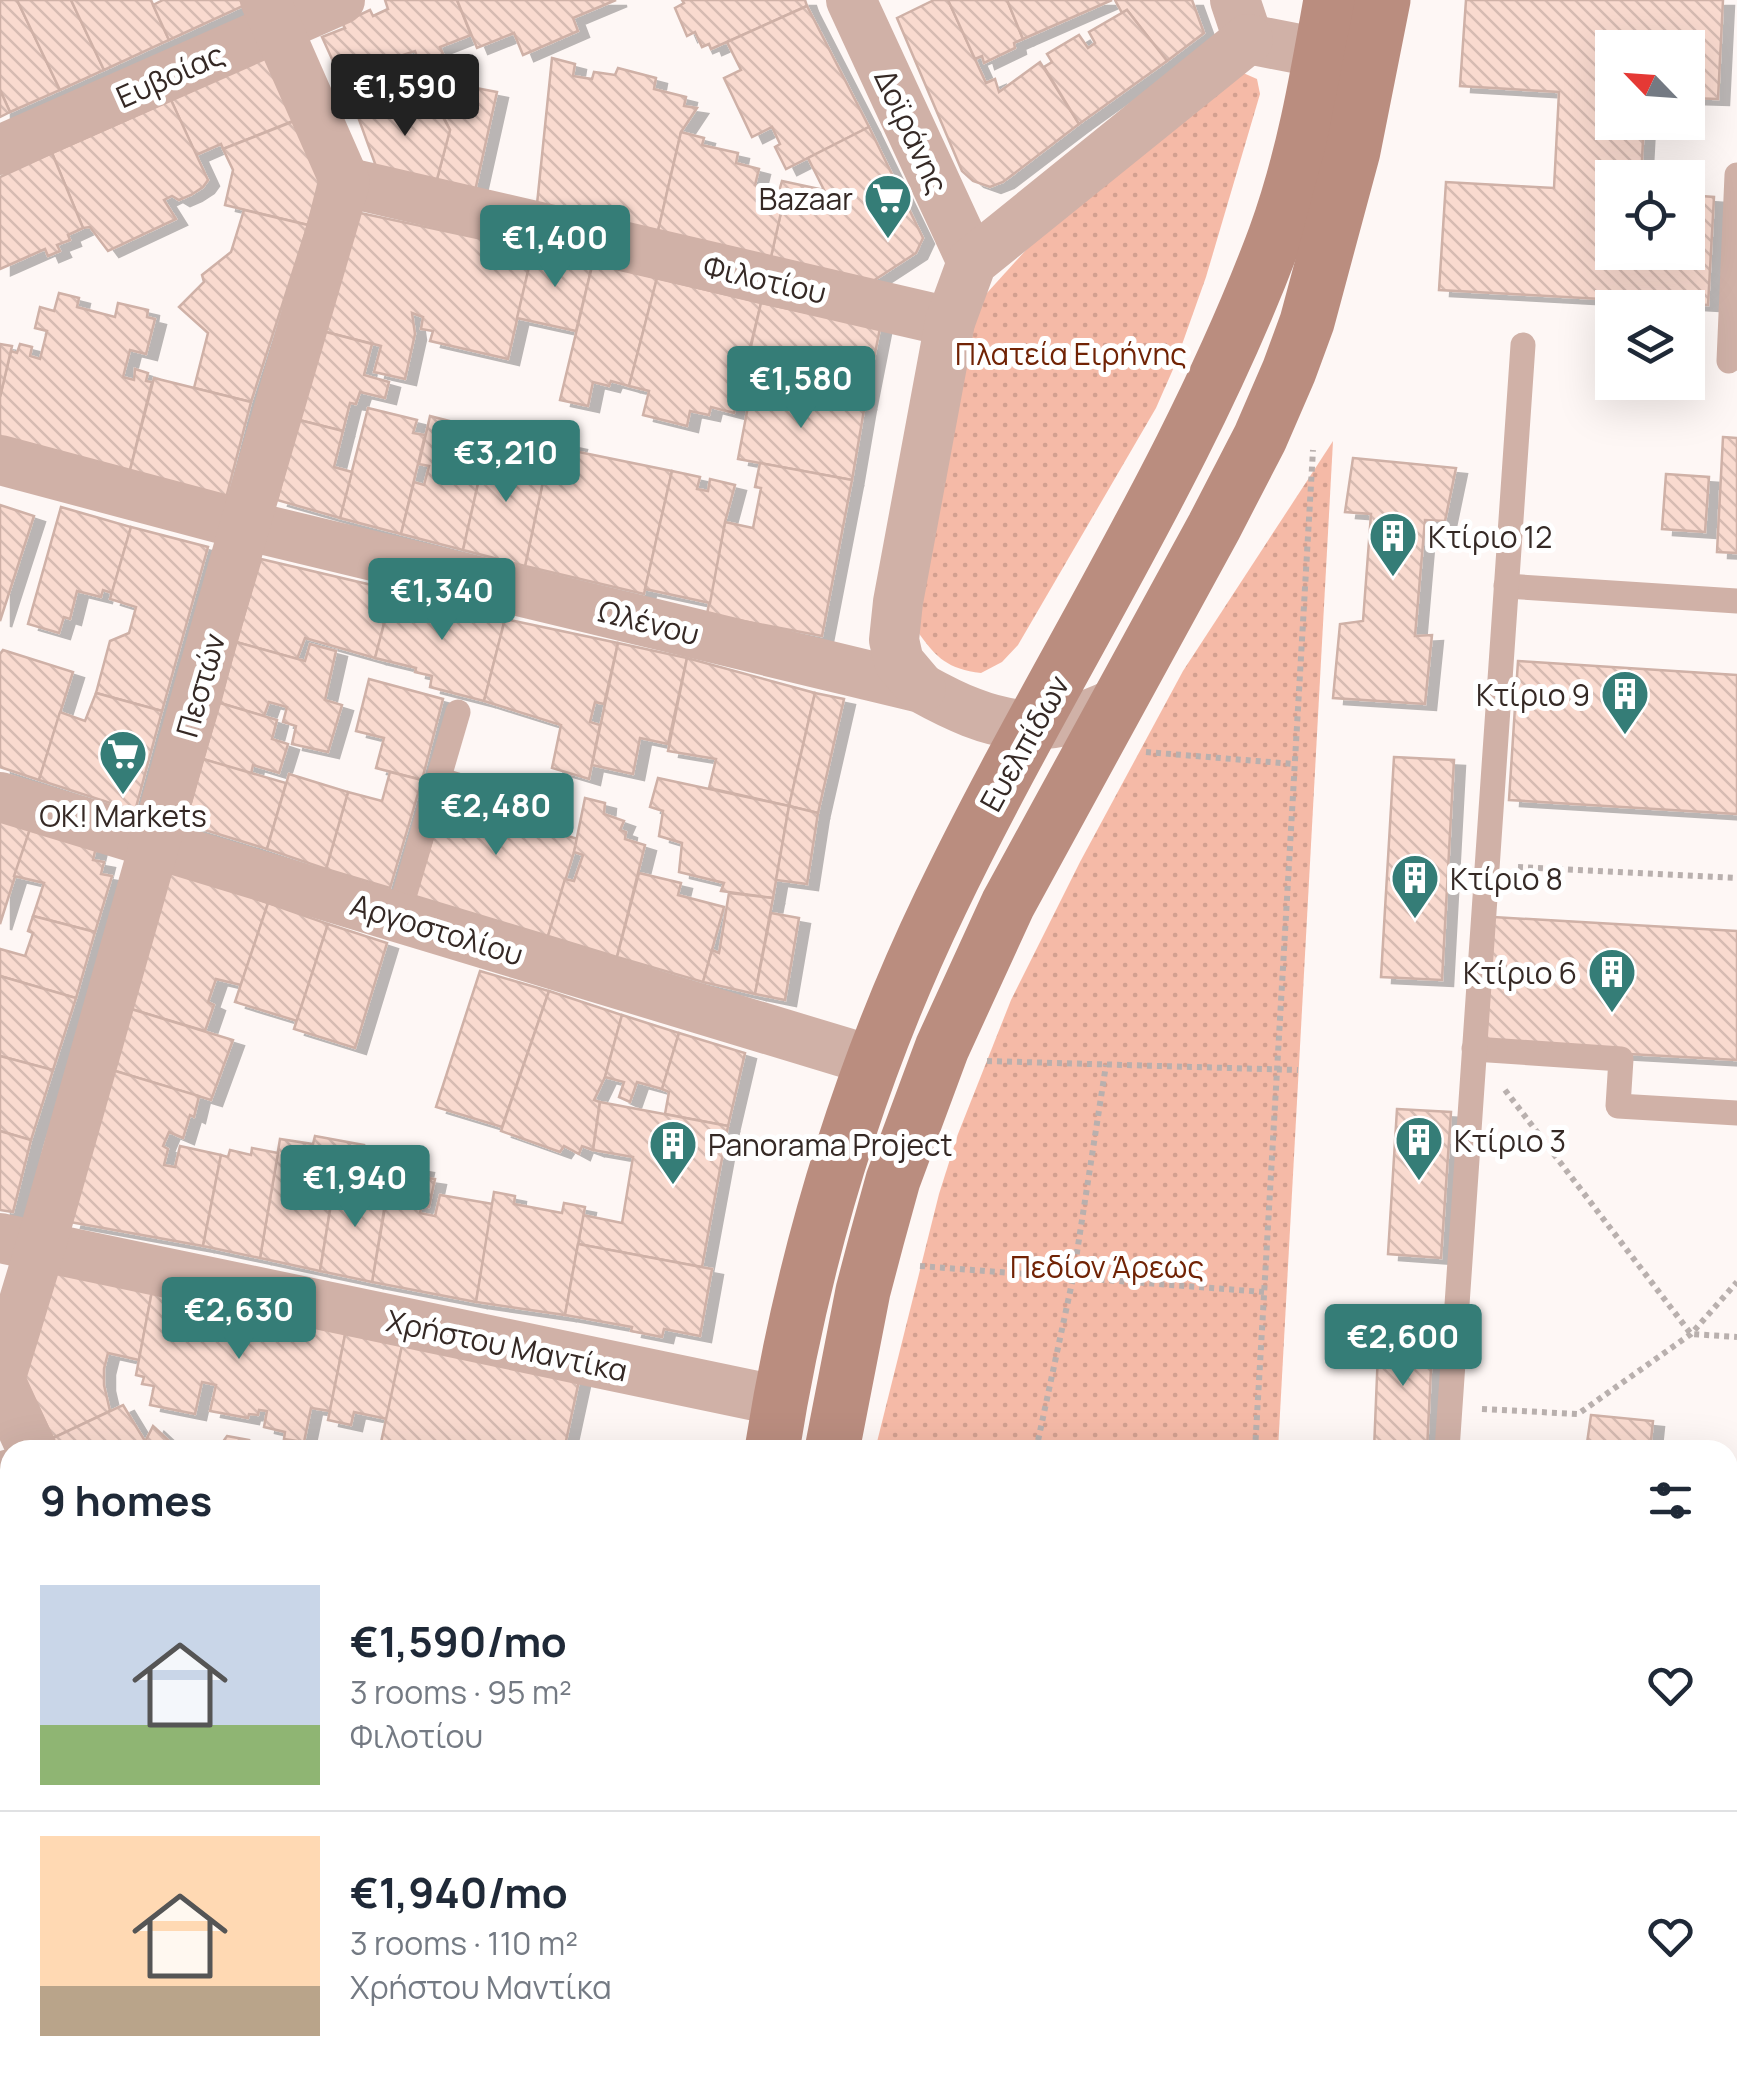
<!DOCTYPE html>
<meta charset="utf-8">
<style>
body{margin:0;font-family:Manrope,sans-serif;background:#f6f6f7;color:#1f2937;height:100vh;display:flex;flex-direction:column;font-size:38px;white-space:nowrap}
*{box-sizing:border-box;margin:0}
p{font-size:32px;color:#747a83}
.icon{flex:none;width:55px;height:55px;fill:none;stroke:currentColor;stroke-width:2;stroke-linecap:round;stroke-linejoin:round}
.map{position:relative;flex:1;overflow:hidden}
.drawer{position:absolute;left:0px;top:1440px;width:1738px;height:642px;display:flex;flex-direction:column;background:#fff;border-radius:30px 30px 0 0;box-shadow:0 10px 40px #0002}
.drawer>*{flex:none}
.needle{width:65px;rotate:295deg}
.tools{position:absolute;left:1595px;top:30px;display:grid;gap:20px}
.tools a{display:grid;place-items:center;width:110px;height:110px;border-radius:0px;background:#fff;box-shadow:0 10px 40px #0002;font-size:50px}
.price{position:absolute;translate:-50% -85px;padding:0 22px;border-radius:10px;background:#357d77;color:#fff;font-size:32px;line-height:65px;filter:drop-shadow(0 2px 5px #0008)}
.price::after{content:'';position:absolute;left:50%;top:60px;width:30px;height:22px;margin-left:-15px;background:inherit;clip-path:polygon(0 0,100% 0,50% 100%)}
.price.active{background:#222;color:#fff}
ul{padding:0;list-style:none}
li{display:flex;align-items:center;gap:30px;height:250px;padding:0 40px}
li+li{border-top:2px solid #e0e1e3}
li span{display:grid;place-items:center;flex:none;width:280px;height:200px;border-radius:0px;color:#555}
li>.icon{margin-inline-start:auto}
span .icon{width:120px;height:120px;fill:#fffc;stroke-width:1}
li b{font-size:42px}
h2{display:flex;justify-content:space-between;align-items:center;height:120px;padding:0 40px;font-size:42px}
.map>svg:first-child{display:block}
</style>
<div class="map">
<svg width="1737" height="2081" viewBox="0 0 1737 2081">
<defs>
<pattern id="grass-dots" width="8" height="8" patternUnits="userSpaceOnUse" patternTransform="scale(2.5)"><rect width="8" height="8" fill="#f5baa7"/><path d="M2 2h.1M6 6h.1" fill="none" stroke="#d3a090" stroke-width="1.8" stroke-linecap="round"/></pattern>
<pattern id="building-back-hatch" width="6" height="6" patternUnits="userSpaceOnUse" patternTransform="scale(2.5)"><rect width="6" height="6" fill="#f9dacf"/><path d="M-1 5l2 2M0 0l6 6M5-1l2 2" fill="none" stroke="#d6bbb2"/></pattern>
<filter id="shadow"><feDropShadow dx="11" dy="6" stdDeviation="0" flood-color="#0004"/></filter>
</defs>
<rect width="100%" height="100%" fill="#fef7f5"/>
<g fill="url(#grass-dots)">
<path d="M1241 72 1257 79 1260 94 1206 277 1174 367 1156 408 1018 645 1002 662 981 673C948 669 936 658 918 632L959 360 986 294 1047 227Z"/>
<polygon points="1333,441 1278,1450 875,1450 939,1194 958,1134 1011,1000 1080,862 1183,671"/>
<polygon points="1728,1547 1737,1548 1737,2081 1192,2081 1193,2072 1728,2072"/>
<polygon points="797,2072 1002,2072 1028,2081 785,2081"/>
</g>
<g fill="url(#building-back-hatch)" stroke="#cfb1a7" stroke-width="2.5" filter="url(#shadow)">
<polygon points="0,0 17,0 60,90 10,112 0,90"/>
<polygon points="17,0 71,0 104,70 60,90"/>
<polygon points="71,0 151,0 169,40 104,70"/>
<polygon points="240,0 243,6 169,40 153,5 163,0"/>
<polygon points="385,0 457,0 471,35 440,47 443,54 420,65 415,51 403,55 416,87 357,114 322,37 345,28 342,23 370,10 373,16 388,9"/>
<polygon points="457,0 616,0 573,18 578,31 523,55 514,33 477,48"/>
<polygon points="682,0 805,0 807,6 711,49 709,44 702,47 695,32 687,36 675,8 684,3"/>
<polygon points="934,0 948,0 986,83 995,79 999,92 1040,62 1079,124 1003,182 990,187 973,181 962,171 897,18"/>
<polygon points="948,0 1007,0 1023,39 1014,43 1015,48 984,63 982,56 975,59"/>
<polygon points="1007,0 1112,0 1023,39"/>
<polygon points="1115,0 1192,0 1204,33 1167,61 1127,10 1122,13"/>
<polygon points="1466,0 1723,0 1718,99 1688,98 1688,48 1612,48 1612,122 1644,122 1641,178 1612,178 1612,252 1688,252 1688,195 1714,197 1708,305 1439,290 1446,182 1554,188 1559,92 1460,86"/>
<polygon points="807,6 869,127 786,169 775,147 780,144 772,127 752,137 724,78 741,70 727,42"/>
<polygon points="1127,10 1167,61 1079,124 1044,67 1052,62 1047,54 1079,35 1088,48 1095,43 1089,32"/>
<polygon points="270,55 298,119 223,149 221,144 196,155 171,100"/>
<polygon points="552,58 575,64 573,76 592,79 594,72 615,75 618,68 656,78 654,89 686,97 684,106 697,108 681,132 658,231 537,204"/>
<polygon points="445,75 450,83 497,92 475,191 436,183 450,130 426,83"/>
<polygon points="0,90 10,112 0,117"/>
<polygon points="410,90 420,117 440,112 450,130 436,183 378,172 357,114"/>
<polygon points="171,100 208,180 203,187 191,195 179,200 172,196 164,200 176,219 108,251 90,227 83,228 52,153"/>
<polygon points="307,116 325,157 308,225 225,205 233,170 223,149"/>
<polygon points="869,127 923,238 916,253 873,281 771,257 782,208 775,206 782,181 824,190 808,158"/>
<polygon points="681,132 704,138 702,145 738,153 736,163 759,169 755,185 779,191 775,206 782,208 771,257 658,231"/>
<polygon points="52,153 83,228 68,235 70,240 57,245 60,251 48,256 45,249 0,269 0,177"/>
<polygon points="244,210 308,225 251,402 194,388 208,333 179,307 204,282 202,275 231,252"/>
<polygon points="351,211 533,250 508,359 430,341 433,331 421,329 423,317 412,313 415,334 405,379 374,372 381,346 322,331"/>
<polygon points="533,250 593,262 576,331 517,318"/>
<polygon points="593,262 657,278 629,386 611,381 609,386 593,382 588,406 560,400"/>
<polygon points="657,278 761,303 734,413 711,407 709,415 690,411 687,426 643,415 649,391 629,386"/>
<polygon points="59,293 79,298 77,307 115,317 118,303 148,310 147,317 155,319 146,354 130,350 123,377 134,380 135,369 148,373 146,381 152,382 129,474 0,443 0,397 11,351 17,353 20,344 32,347 30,356 40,359 47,331 35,328 40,307 54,311"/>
<polygon points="761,303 880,328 865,404 787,388 792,363 749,355"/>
<polygon points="322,331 372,344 364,375 389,382 385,398 360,392 356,404 350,403 343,431 299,420"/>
<polygon points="0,344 12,346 0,397"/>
<polygon points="154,378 251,402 226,498 129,474"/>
<polygon points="742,381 865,404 852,480 738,459 749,401 738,399"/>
<polygon points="368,408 417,420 413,433 425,435 401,534 340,518"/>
<polygon points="430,416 457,423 453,437 487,444 463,550 401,534 414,482 424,485 429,466 419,464"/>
<polygon points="299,420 343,431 334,467 352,472 340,518 277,500"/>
<polygon points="1723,437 1737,438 1737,553 1717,552"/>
<polygon points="552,439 576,444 574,451 672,471 644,594 525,566"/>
<polygon points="487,444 548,458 525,566 463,550"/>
<polygon points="1353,458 1456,468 1445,521 1425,520 1415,636 1432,635 1425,704 1333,698 1340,624 1363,621 1371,514 1345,512"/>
<polygon points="760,463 852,480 822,636 707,614 725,522 753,528 761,488 755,487"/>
<polygon points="672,471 700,477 697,489 708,491 710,479 735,485 725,522 710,603 645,589"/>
<polygon points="1666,474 1709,477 1705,532 1662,529"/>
<polygon points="0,505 34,516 0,621"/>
<polygon points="61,507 131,527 112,593 103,590 101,597 77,591 70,619 64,617 59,633 28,624"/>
<polygon points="131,527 208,547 162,711 96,693 110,641 129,633 136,607 110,599"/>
<polygon points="261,559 393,590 375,658 305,638 297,659 236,642"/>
<polygon points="393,590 505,619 484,701 430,687 432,676 415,672 416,668 375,658"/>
<polygon points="505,619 618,643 604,704 595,702 590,722 600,725 589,779 552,768 561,725 484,701"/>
<polygon points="236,642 305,661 310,644 336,651 325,700 342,705 328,752 292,744 296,726 283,722 287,707 269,702 264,716 220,703"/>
<polygon points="618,643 687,658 668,744 640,738 633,774 592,765"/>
<polygon points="3,650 73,672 39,780 0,767 0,654"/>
<polygon points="687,658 815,693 789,806 709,788 716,759 668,751"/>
<polygon points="1518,661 1737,675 1737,814 1509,800"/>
<polygon points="369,679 443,699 422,780 376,768 384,738 356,731"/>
<polygon points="96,693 162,711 135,811 39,780 60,712 85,721"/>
<polygon points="815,693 844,699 818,813 789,806"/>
<polygon points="220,703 277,720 272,739 288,744 279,773 253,765 251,774 203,759"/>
<polygon points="1394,757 1454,760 1442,980 1381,977"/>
<polygon points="203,759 286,783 267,849 185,824"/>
<polygon points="390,772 422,780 390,888 326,869 348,792 382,801"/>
<polygon points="453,772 509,789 506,798 544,809 538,827 578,839 548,936 415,896"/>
<polygon points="289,774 348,792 326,869 267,849"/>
<polygon points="658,778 789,806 773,898 721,891 724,883 679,872 682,843 659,836 663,811 650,807"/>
<polygon points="585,798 605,803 604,814 624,821 620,830 626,832 625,839 645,845 617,957 548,936 565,879 574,881 583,855 574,852"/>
<polygon points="789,806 818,813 807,884 776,880"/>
<polygon points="0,819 30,829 0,924"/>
<polygon points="30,829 96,847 93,860 104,862 101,874 112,876 95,932 33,916 44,883 14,876"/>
<polygon points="170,867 268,903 241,985 216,979 208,1002 214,1005 205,1031 131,1009"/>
<polygon points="639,873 681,883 678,895 724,907 703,982 617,957"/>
<polygon points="729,893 773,898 755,994 703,982 712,950 719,953"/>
<polygon points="268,903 328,924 297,1021 235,1002"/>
<polygon points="771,913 799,918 785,1000 755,994"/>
<polygon points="33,916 95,932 76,998 0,976 0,949 25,956 33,933 28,931"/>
<polygon points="1493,917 1737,931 1737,1060 1485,1046"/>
<polygon points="328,924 387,943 355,1048 294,1029"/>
<polygon points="480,971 549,991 502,1127 436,1107"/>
<polygon points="0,976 76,998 53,1070 0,1056"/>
<polygon points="549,991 622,1015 605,1077 594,1100 600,1102 593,1150 582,1146 579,1154 564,1146 560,1152 501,1131"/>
<polygon points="131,1009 233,1040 211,1100 112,1070"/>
<polygon points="622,1015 679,1033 662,1089 637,1082 630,1102 619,1097 624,1082 605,1077"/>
<polygon points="679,1033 745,1053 728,1126 665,1114 669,1092 662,1089"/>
<polygon points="0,1056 53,1070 31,1140 0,1131"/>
<polygon points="112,1070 199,1096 194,1117 190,1115 183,1138 169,1132 163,1146 168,1149 164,1165 175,1167 180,1146 221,1155 203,1246 70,1222"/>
<polygon points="600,1102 728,1126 702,1267 578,1244 583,1215 622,1223 633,1157 593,1150"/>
<polygon points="1397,1109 1451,1112 1441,1258 1388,1254"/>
<polygon points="0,1131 31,1140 13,1212 0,1210"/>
<polygon points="315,1136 364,1145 357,1180 333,1192 320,1271 260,1258 280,1139 313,1144"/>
<polygon points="252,1148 278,1153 260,1258 203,1246 221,1155 228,1157 230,1150 251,1155"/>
<polygon points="393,1162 423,1167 421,1177 435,1179 429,1207 422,1205 420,1213 435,1216 440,1195 493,1204 476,1302 372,1282"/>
<polygon points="368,1176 389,1180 372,1282 320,1271 333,1192 348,1194 352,1182 357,1180 365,1184"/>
<polygon points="494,1192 515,1196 514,1204 562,1213 564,1203 585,1207 565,1315 476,1302"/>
<polygon points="578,1244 712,1269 700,1336 664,1329 662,1337 631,1331 632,1327 565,1315"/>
<polygon points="52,1270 152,1291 139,1360 108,1353 104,1369 104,1385 110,1411 53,1438 23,1375"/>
<polygon points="152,1291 346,1330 330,1411 311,1408 304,1442 284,1439 285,1432 264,1427 267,1411 259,1410 258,1415 249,1414 248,1418 210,1411 216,1385 202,1382 195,1414 150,1405 154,1386 142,1384 144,1377 136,1375"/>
<polygon points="1379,1327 1433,1328 1427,1450 1374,1450"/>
<polygon points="346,1330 403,1341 387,1419 354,1412 351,1425 328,1420"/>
<polygon points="403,1341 580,1376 564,1450 400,1450 380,1447"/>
<polygon points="123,1405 145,1441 141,1450 60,1450 53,1438"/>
<polygon points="1591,1415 1653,1421 1650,1450 1586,1450"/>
<polygon points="153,1426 179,1450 141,1450"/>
<polygon points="227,1436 249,1440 247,1450 217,1450"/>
<polygon points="10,1500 10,1583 5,1573 0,1575 0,1504"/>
<polygon points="10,1600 10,1633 0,1637 0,1605"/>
<polygon points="1728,1601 1737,1602 1737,1685 1728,1684"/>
<polygon points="10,1689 10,1726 0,1704 0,1694"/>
<polygon points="2,1707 10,1726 10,1763 0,1768"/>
<polygon points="10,1846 10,1876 0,1855 0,1850"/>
<polygon points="0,1855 10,1876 10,1976 0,1980"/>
<polygon points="0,2046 10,2072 16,2081 0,2081"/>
<polygon points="37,2072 75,2072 56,2081 41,2081"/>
<polygon points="165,2072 185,2072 190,2081 148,2081"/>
<polygon points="207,2072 281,2072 285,2081 198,2081 208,2076"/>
<polygon points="336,2072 389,2072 388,2081 337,2075"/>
<polygon points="389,2072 448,2072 446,2081 388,2081"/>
<polygon points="448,2072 573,2072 571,2081 446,2081"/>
</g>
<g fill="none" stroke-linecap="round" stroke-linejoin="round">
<polyline stroke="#d6cecb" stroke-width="55" stroke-dasharray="55 28" stroke-linecap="butt" points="1612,2072 1734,2081"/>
<g stroke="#b9b0ae" stroke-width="6" stroke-dasharray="5 5" stroke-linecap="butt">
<polyline points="1146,752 1294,764"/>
<polyline points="1518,867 1737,878"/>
<polyline points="987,1061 1298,1070"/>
<polyline points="1505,1090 1691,1334 1737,1337"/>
<polyline points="920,1266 1264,1292"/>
<polyline points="1482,1409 1578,1414 1691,1334 1737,1282"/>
<polyline points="1036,1450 1073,1278 1106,1065"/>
<polyline points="1255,1450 1313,450"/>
<polyline points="1728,1561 1737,1562"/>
<polyline points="1728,1776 1737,1773"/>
<polyline points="1728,2051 1737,2052"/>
<polyline points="896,2081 898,2072"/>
<polyline points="1621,2081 1622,2072"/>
</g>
<g stroke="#d0b1a7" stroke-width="25">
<polyline points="1729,361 1737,175"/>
<polyline points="1506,586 1737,601"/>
<polyline points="398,917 458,712"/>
<polyline points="1474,1049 1621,1059 1618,1106 1737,1113"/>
<polyline points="1447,1450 1523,345"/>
<polyline points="0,2002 10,1997"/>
</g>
<g stroke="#d0b1a7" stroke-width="50">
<polyline points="851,0 972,262"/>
<polyline points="1235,0 1248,39"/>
<polyline points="1248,39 1361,61"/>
<polyline points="0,150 340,0"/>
<polyline points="345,182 950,322"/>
<path d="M0 460 245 525 921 688C993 728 1041 740 1117 702"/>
<polyline points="921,688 899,662 894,640 898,602 950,322 972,262 1248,39"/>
<polyline points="0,797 873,1061"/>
<polyline points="0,1238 780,1401"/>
<polyline points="32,1450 0,1380 41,1245 245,525 345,182 265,0"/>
<polyline points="0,1478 10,1474"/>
<polyline points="0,1808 10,1803"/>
<polyline points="311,2072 315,2081"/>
</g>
<g stroke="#ba8d7f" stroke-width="55">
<path d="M772 1450C802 1261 857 1077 940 904 1047 680 1188 471 1275 237 1303 161 1317 80 1331 0"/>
<polyline points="832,1450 863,1291 877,1238 893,1180 942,1048 1008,904 1214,527 1260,438 1289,371 1307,322 1353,151 1383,0"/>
<polyline points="1089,2072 1119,2081"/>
<polyline points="663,2081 664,2072"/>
<polyline points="742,2081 752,2072"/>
</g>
</g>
<defs>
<g id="supermarket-pin" transform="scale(2.5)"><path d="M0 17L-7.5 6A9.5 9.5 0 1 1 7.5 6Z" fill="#357d77" stroke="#fff"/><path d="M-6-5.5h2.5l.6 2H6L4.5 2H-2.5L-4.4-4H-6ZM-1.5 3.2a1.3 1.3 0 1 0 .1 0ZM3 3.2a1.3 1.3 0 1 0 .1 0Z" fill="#fff"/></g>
<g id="building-pin" transform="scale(2.5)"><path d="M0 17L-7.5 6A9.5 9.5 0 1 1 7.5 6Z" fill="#357d77" stroke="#fff"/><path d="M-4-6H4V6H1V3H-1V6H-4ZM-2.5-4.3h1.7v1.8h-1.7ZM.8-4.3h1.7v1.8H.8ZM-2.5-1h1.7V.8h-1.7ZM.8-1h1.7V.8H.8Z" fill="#fff"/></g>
</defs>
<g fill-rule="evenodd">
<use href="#supermarket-pin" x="888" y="198"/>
<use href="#building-pin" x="1393" y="536"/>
<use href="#building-pin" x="1625" y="694"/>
<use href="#supermarket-pin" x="123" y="754"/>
<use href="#building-pin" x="1415" y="878"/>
<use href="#building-pin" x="1612" y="972"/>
<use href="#building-pin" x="1419" y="1140"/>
<use href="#building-pin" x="673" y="1144"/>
</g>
<g text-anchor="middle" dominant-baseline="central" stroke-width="10" stroke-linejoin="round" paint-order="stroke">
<g font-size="30" fill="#352925" stroke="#fff">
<text transform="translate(170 75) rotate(-24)">Ευβοίας</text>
<text transform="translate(912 131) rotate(65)">Δοϊράνης</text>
<text transform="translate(765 279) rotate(13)">Φιλοτίου</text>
<text transform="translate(649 622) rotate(14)">Ωλένου</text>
<text transform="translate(200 685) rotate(-74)">Πεστών</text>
<text transform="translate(1024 743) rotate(-61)">Ευελπίδων</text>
<text transform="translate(437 929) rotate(17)">Αργοστολίου</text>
<text transform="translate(507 1345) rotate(12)">Χρήστου Μαντίκα</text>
</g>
<g font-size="30" fill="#352925" stroke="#fff" text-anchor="start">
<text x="853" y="198" text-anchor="end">Bazaar</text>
<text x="1428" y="536">Κτίριο 12</text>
<text x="1590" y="694" text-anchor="end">Κτίριο 9</text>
<text x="123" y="815" text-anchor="middle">OK! Markets</text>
<text x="1450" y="878">Κτίριο 8</text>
<text x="1577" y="972" text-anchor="end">Κτίριο 6</text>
<text x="1454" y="1140">Κτίριο 3</text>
<text x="708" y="1144">Panorama Project</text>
</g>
<g font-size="30" fill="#712305" stroke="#fff">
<text x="1071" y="353">Πλατεία Ειρήνης</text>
<text x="1107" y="1266">Πεδίον Άρεως</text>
</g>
</g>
</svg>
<div class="tools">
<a><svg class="needle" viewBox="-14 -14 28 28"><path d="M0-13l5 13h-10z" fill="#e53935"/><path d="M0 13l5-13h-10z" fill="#747a83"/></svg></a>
<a><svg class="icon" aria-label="locate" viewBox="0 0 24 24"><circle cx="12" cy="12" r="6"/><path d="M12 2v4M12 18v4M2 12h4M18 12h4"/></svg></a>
<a><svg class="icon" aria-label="layers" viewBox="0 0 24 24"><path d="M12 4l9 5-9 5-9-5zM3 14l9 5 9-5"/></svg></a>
</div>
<b class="price active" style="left:405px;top:139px">€1,590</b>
<b class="price" style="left:555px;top:290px">€1,400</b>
<b class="price" style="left:801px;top:431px">€1,580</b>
<b class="price" style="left:506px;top:505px">€3,210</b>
<b class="price" style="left:442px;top:643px">€1,340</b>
<b class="price" style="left:496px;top:858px">€2,480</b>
<b class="price" style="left:355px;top:1230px">€1,940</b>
<b class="price" style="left:239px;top:1362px">€2,630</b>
<b class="price" style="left:1403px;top:1389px">€2,600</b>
<section class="drawer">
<h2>9 homes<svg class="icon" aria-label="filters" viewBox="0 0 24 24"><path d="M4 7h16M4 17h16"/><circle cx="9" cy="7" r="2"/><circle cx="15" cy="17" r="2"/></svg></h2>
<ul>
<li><span style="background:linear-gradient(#c9d6e8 70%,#8fb573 0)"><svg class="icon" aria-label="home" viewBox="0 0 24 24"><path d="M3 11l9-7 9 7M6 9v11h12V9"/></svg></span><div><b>€1,590/mo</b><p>3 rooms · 95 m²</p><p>Φιλοτίου</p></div><svg class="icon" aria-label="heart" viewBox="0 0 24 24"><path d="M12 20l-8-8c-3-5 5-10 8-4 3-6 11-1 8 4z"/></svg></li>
<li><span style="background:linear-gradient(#ffd9b3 75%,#b9a48a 0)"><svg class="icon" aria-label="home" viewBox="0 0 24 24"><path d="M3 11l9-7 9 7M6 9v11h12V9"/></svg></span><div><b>€1,940/mo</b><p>3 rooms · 110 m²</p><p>Χρήστου Μαντίκα</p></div><svg class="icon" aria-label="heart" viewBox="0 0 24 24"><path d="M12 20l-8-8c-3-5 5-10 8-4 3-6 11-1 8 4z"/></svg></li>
</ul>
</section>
</div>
